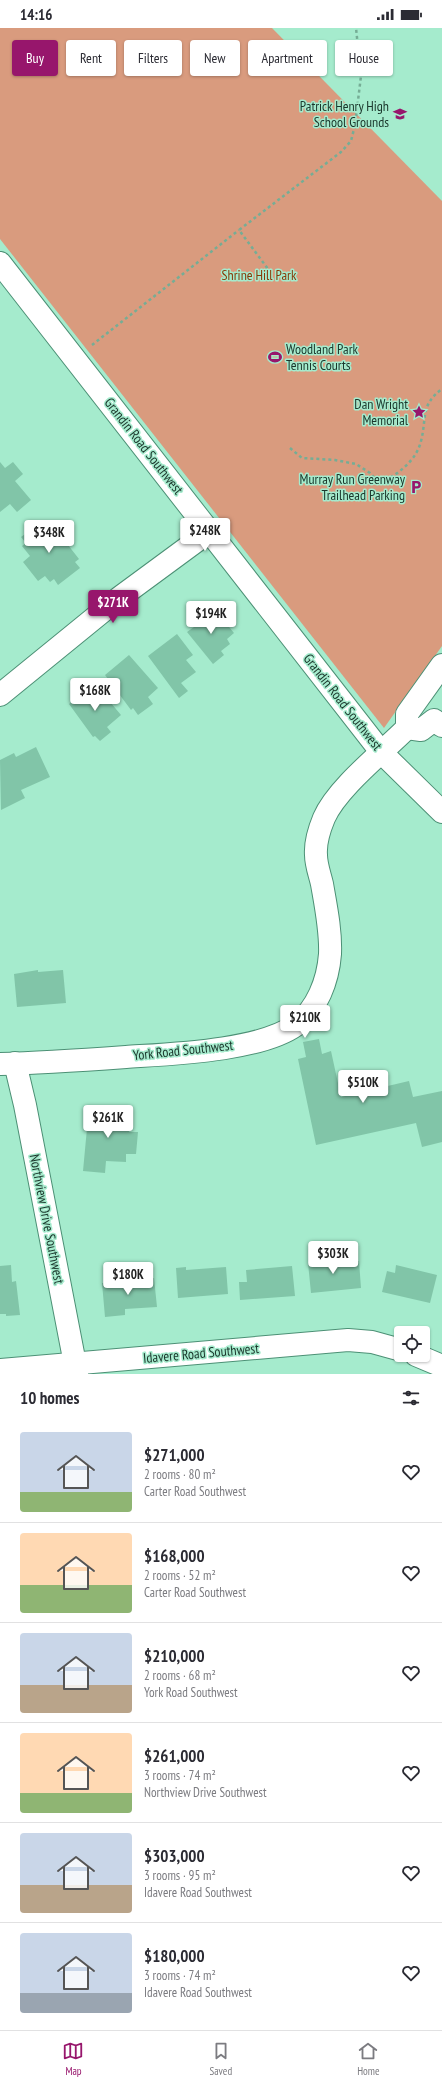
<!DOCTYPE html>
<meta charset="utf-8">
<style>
body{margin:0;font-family:"PT Sans Narrow",sans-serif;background:#f2f2f3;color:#2b2b33;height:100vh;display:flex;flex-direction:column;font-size:15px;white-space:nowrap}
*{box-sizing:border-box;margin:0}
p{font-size:13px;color:#7c7c81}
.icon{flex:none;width:22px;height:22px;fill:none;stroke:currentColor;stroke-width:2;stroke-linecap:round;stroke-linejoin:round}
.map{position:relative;height:1346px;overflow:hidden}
.details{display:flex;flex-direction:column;background:#fff;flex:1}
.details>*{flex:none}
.banner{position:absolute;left:12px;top:12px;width:418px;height:36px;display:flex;gap:8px}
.tools{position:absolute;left:394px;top:1298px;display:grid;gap:8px}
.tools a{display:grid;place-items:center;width:36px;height:36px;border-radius:4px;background:#fff;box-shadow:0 1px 3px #0004;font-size:20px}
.price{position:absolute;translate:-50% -34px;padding:0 9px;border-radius:4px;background:#fff;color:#222;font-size:13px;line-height:26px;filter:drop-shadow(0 1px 2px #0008)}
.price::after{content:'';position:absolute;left:50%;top:24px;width:12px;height:9px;margin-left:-6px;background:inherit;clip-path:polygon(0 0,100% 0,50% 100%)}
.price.on{background:#97166c;color:#fff}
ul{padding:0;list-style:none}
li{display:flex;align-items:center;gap:12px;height:100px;padding:0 20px}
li+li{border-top:1px solid #e1e1e2}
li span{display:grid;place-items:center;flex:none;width:112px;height:80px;border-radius:4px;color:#555}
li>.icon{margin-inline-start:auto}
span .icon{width:48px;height:48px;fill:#fffc;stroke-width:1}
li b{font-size:17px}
h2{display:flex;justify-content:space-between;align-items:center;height:48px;padding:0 20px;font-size:17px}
.tag{padding:0 14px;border-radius:4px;background:#fff;box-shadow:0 1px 3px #0004;font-size:14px;line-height:36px}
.tag.on{background:#97166c;color:#fff}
.status{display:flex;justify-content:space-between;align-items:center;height:28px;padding:0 20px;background:#fff;direction:ltr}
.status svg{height:11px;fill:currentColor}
.menu{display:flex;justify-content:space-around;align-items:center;height:56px;border-top:1px solid #e1e1e2;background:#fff;font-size:11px;color:#7c7c81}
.menu a{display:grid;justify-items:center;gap:2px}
.menu .on{color:#97166c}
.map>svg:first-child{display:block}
</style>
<div class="status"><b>14:16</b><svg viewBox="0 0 49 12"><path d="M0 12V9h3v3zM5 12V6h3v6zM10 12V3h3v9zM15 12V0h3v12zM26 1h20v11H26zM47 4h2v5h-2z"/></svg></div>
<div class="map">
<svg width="442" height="1346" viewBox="0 0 442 1346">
<rect width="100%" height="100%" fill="#a5ebcd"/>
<polygon fill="#d99b7e" points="0,0 272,0 442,173 442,618 384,700 0,211"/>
<g fill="#81c5a8">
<polygon points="0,434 5,440 13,434 23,446 15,453 31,472 17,484 10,476 0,484"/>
<polygon points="43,493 47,498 51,495 60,507 63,505 71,515 68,517 79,531 75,534 80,540 58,557 54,551 50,554 45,548 38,553 23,534 30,528 22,518 26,515 21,509"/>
<polygon points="215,582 234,605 227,611 230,616 221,623 224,627 213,636 187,604 194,599 190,595 204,584 207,589"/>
<polygon points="177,606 193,627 186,632 196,644 181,655 188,663 179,670 148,628"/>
<polygon points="129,627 158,660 148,669 153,676 138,687 133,680 131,682 105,647"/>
<polygon points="95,656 121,687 107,699 111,704 100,713 95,708 93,709 69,676"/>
<polygon points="36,719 50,749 21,762 25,770 1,782 0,732 14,725 16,729"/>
<polygon points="38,942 38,944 63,942 66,975 17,979 14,946"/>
<polygon points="319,1011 322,1026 331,1023 341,1069 409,1053 413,1069 442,1063 442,1114 422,1119 416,1095 316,1117 298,1031 306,1029 303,1014"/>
<polygon points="89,1079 131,1083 129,1104 138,1104 136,1126 126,1126 126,1134 106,1133 105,1145 83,1143"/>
<polygon points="331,1226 332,1236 359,1233 361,1260 311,1265 308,1235 317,1234 316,1228"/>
<polygon points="11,1237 12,1254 16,1253 20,1287 6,1288 6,1286 0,1286 0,1238"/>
<polygon points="396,1237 437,1247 430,1275 382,1264 387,1243 395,1245"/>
<polygon points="292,1238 295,1268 240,1272 239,1254 247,1254 246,1242"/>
<polygon points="186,1239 186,1242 226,1239 228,1266 178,1270 176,1240"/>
<polygon points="154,1250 157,1279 125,1281 125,1287 105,1289 102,1255"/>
</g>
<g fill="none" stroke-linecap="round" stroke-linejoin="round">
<g stroke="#4c9075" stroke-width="24">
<g id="minor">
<polyline points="0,235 382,725 442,784"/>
<polyline points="0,667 119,570 210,503"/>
<polyline points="407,700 421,702 434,692 442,698"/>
<polyline points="15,1035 25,1077 77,1346"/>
<path d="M0 1036C42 1035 84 1032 126 1029 170 1026 260 1023 296 997 317 981 328 953 330 926 331 903 326 879 322 856 320 847 316 837 316 827 315 814 319 802 324 790 337 760 383 724 407 700V686L442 637"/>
<polyline points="416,1327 442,1338"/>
<polyline points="0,1342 348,1312 372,1314 401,1322"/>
</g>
</g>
<g stroke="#75ad95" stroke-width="2.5" stroke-dasharray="3 3" stroke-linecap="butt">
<polyline points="271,245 239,202 341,124 351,113 355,97 361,48 356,0"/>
<polyline points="92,317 239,202"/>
<path d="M290 420 302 430 335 432 356 436 370 445 380 456C397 446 416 434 421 413 427 390 420 377 442 361"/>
</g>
<use href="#minor" stroke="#fff" stroke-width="22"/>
</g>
<defs>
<g id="school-bare" transform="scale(1.08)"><path d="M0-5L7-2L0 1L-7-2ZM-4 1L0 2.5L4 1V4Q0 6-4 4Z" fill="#97166c" stroke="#a5ebcd" stroke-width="2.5" paint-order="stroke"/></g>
<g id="stadium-bare" transform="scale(1.08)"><path d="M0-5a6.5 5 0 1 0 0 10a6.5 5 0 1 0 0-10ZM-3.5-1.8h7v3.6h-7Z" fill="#97166c" stroke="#a5ebcd" stroke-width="2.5" paint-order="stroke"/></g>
<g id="sight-bare" transform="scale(1.08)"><path d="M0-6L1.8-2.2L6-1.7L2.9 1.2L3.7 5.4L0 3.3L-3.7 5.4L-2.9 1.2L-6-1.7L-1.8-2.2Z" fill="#97166c" stroke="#a5ebcd" stroke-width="2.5" paint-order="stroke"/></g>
<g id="parking-bare" transform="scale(1.08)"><path d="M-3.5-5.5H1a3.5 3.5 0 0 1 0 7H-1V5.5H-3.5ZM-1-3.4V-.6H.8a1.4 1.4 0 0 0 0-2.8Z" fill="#97166c" stroke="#a5ebcd" stroke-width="2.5" paint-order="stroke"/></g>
</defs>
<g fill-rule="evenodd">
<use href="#school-bare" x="400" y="86"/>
<use href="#stadium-bare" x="275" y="329"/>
<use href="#sight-bare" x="419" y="384"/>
<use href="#parking-bare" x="416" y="459"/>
</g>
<g text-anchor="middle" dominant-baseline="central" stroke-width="3" stroke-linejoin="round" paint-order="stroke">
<g font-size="14" fill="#1a362b" stroke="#a5ebcd" text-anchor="end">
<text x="389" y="78">Patrick Henry High<tspan x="389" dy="16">School Grounds</tspan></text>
<text x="286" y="321" text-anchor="start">Woodland Park<tspan x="286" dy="16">Tennis Courts</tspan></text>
<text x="408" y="376">Dan Wright<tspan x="408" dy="16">Memorial</tspan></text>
<text x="405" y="451">Murray Run Greenway<tspan x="405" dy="16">Trailhead Parking</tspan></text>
</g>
<g font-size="14" fill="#873908" stroke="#a5ebcd">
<text x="259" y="247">Shrine Hill Park</text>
</g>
<g font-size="14" fill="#1a362b" stroke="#a5ebcd">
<text transform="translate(144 418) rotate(52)">Grandin Road Southwest</text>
<text transform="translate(343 674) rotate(52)">Grandin Road Southwest</text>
<text transform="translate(183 1022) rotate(-6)">York Road Southwest</text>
<text transform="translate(47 1191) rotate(79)">Northview Drive Southwest</text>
<text transform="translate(201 1325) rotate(-5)">Idavere Road Southwest</text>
</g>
</g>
</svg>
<div class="tools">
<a><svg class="icon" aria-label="locate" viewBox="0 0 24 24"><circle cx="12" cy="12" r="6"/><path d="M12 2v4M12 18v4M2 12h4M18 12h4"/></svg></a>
</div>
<b class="price" style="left:205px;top:524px">$248K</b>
<b class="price" style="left:49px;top:526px">$348K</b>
<b class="price on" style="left:113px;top:596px">$271K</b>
<b class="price" style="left:211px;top:607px">$194K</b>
<b class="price" style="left:95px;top:684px">$168K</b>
<b class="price" style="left:305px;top:1011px">$210K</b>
<b class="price" style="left:363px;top:1076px">$510K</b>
<b class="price" style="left:108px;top:1111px">$261K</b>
<b class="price" style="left:333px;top:1247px">$303K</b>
<b class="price" style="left:128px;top:1268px">$180K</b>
<div class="banner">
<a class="tag on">Buy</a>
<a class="tag">Rent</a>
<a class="tag">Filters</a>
<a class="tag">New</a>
<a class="tag">Apartment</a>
<a class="tag">House</a>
</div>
</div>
<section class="details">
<h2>10 homes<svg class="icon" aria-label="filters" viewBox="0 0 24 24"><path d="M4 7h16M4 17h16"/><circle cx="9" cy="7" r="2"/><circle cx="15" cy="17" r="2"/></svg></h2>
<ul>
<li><span style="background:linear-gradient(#c9d6e8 75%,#8fb573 0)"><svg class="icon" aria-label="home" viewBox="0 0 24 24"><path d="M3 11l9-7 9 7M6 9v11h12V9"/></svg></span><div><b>$271,000</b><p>2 rooms · 80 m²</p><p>Carter Road Southwest</p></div><svg class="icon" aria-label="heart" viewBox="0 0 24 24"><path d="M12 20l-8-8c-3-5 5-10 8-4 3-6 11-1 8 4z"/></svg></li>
<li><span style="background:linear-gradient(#ffd9b3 65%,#8fb573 0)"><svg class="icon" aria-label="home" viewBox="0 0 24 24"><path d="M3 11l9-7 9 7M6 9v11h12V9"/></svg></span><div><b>$168,000</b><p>2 rooms · 52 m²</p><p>Carter Road Southwest</p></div><svg class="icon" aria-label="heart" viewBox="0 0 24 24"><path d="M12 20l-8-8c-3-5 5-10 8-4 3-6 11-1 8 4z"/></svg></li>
<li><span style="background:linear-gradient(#c9d6e8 65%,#b9a48a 0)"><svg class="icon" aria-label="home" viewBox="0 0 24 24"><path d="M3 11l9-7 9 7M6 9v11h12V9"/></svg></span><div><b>$210,000</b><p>2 rooms · 68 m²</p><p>York Road Southwest</p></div><svg class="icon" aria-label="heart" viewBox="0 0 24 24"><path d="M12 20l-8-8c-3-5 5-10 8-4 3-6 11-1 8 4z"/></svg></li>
<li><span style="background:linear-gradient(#ffd9b3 75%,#8fb573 0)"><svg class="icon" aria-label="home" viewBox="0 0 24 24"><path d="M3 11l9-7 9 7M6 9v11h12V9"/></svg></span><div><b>$261,000</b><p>3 rooms · 74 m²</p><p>Northview Drive Southwest</p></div><svg class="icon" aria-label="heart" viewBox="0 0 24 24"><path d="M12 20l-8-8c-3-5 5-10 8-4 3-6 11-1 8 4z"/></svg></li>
<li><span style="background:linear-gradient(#c9d6e8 65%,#b9a48a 0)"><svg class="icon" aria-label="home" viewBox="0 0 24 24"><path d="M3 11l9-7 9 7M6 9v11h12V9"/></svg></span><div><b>$303,000</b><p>3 rooms · 95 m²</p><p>Idavere Road Southwest</p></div><svg class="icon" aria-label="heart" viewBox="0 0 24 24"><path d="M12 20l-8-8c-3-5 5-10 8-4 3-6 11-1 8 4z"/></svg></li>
<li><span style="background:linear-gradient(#c9d6e8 75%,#9aa5b1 0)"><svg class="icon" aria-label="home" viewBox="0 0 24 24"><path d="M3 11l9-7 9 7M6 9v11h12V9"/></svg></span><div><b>$180,000</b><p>3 rooms · 74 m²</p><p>Idavere Road Southwest</p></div><svg class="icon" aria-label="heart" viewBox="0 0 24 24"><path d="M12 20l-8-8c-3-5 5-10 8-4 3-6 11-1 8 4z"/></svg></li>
</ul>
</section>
<nav class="menu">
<a class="on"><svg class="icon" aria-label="map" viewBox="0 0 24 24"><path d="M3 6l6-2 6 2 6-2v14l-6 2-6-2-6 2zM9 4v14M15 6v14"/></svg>Map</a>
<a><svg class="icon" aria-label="saved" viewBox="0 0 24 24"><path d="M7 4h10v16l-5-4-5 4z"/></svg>Saved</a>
<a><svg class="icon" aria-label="home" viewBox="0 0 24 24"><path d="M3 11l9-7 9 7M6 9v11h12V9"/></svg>Home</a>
</nav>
